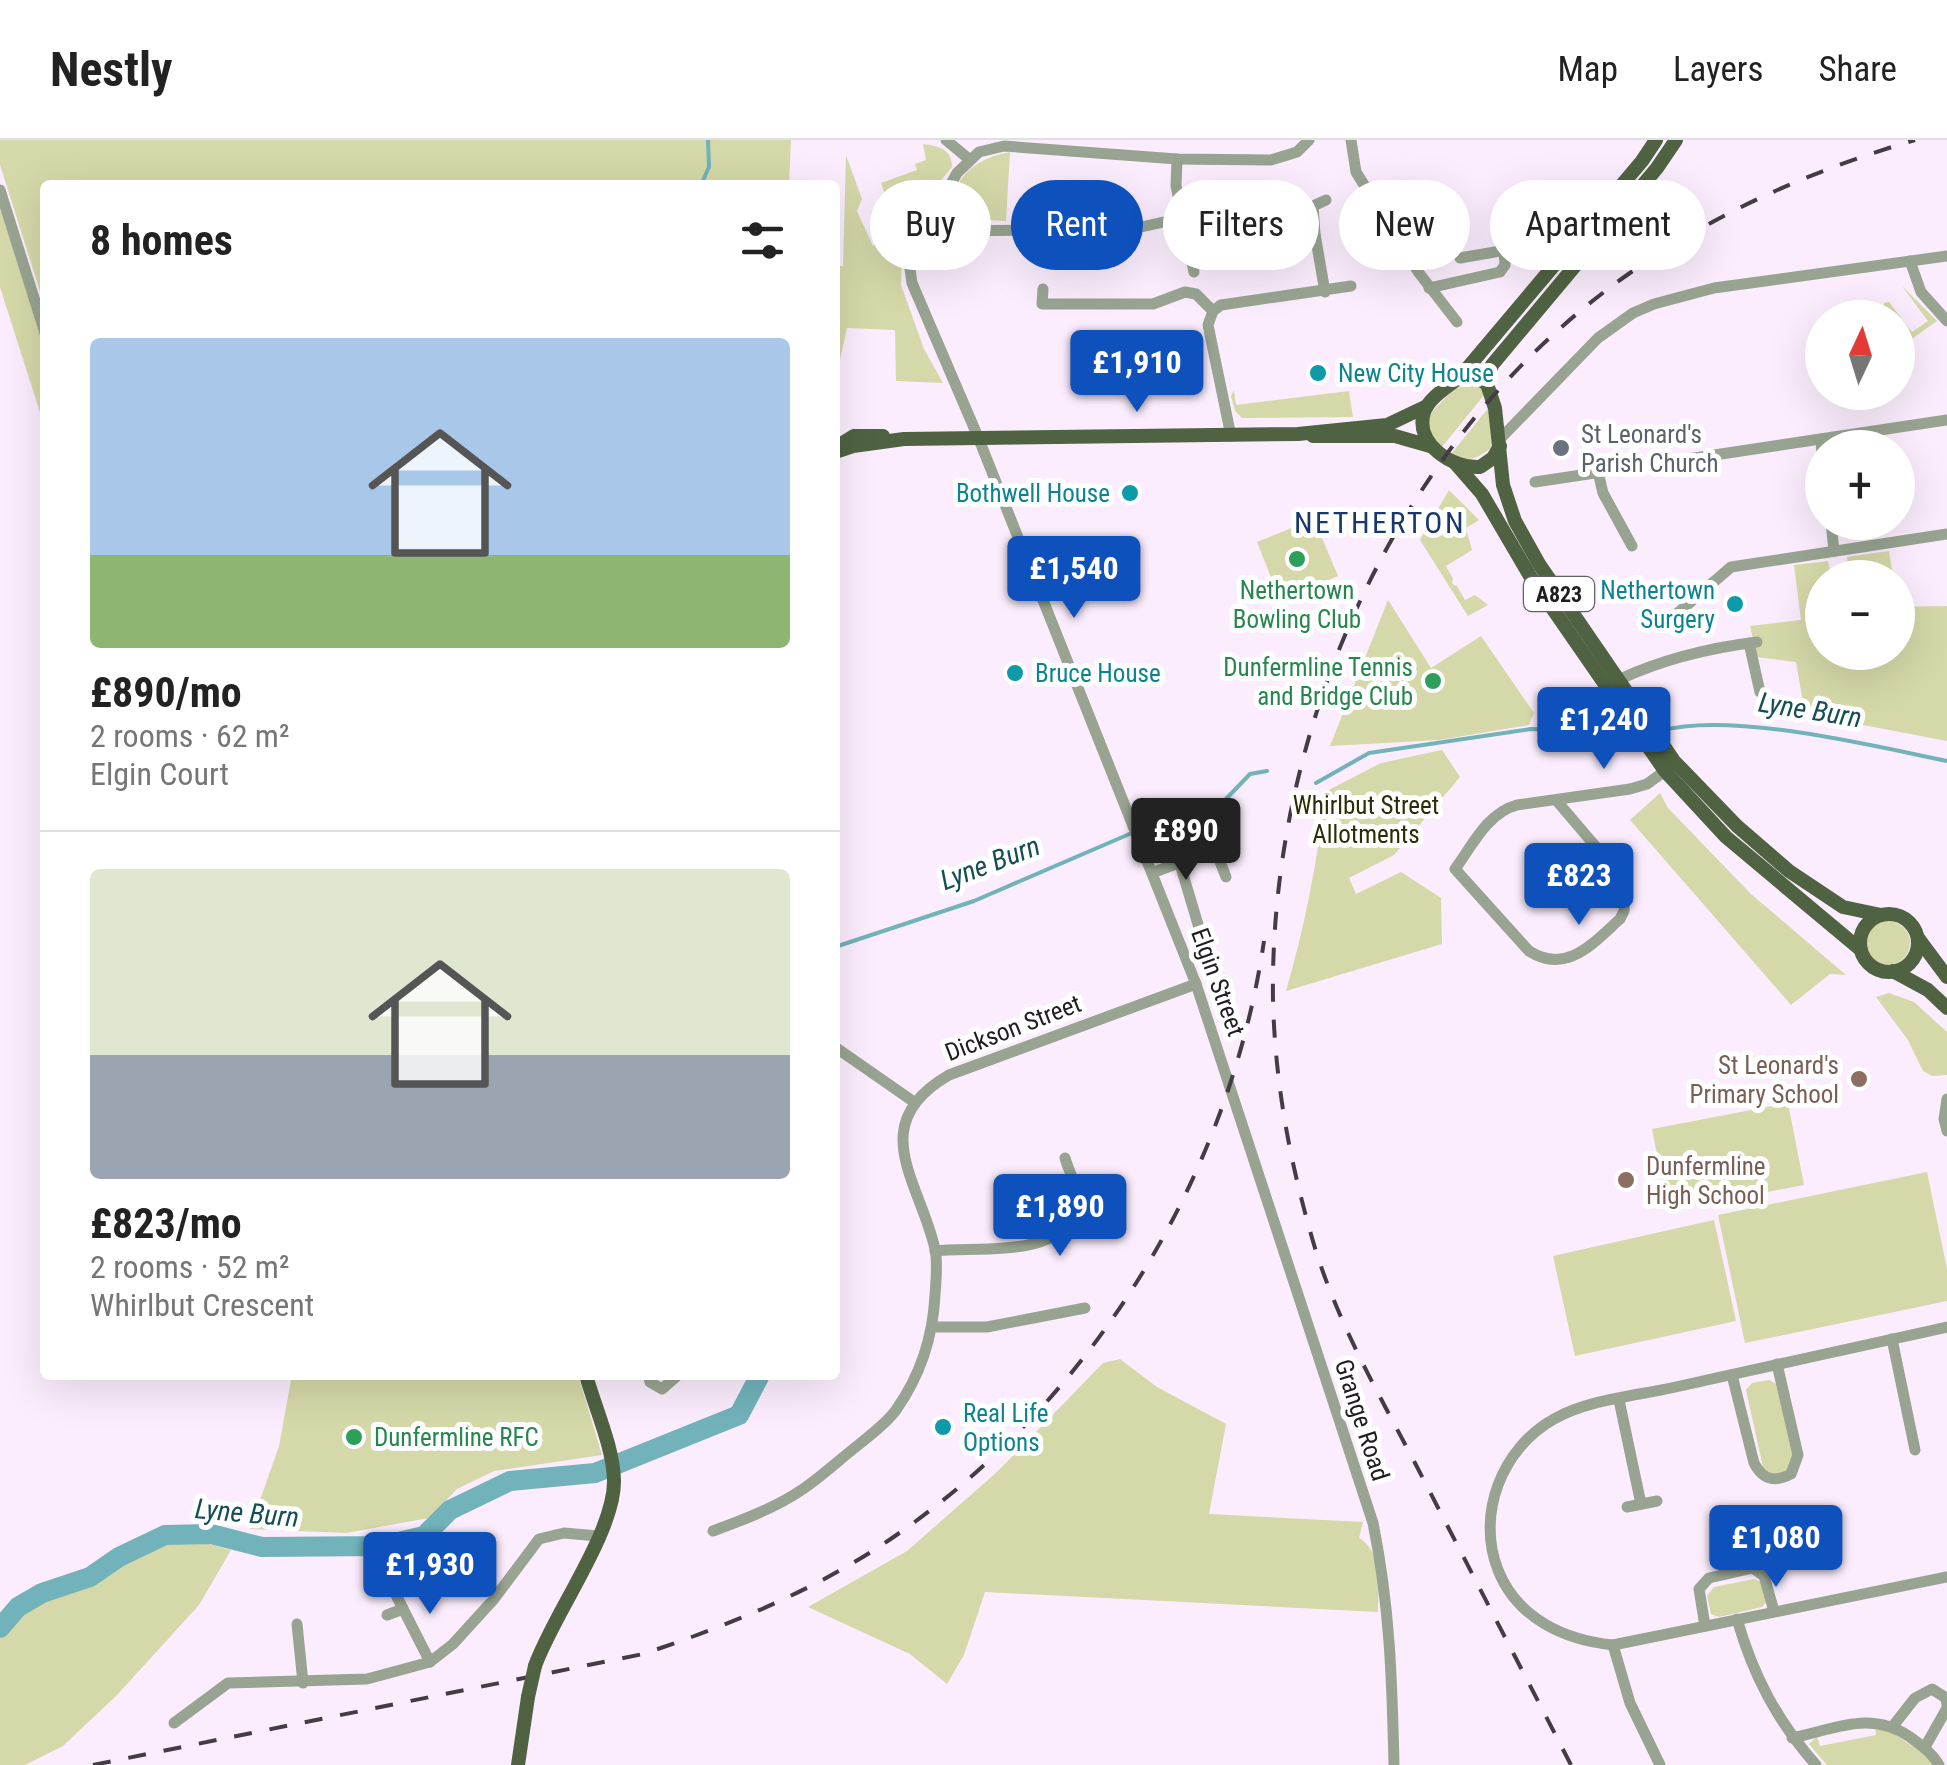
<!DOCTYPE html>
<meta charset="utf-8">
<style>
body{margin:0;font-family:"Roboto Condensed",sans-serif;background:#f6f6f6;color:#222;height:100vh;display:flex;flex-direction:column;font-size:38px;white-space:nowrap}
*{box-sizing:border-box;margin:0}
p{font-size:32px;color:#767676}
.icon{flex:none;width:55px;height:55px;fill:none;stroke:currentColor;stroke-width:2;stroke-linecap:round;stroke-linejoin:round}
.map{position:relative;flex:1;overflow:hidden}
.side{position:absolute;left:40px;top:40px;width:800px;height:1200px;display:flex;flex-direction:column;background:#fff;border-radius:10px;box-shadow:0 10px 40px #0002}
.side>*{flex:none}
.top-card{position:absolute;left:870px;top:40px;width:925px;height:90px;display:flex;gap:20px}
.needle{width:65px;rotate:4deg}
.controls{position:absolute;left:1805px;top:160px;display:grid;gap:20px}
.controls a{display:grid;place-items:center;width:110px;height:110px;border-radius:50%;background:#fff;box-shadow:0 10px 40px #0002;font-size:50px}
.price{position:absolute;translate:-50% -85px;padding:0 22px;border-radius:10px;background:#0f51bc;color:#fff;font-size:32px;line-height:65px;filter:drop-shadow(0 2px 5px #0008)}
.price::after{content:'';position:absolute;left:50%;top:60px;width:30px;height:22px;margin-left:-15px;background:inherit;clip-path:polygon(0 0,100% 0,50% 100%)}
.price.active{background:#222;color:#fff}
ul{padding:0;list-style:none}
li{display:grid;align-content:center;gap:20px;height:530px;padding:0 50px}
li+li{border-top:2px solid #e0e0e0}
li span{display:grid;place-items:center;height:310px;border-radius:10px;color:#555}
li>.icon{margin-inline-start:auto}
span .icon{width:180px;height:180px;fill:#fffc;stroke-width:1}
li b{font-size:42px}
h2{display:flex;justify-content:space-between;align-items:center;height:120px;padding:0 50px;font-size:42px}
.tag{padding:0 35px;border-radius:45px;background:#fff;box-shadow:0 10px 40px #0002;font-size:35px;line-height:90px}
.tag.active{background:#0f51bc;color:#fff}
header{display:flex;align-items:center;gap:60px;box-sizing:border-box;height:140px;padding:0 50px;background:#fff;border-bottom:2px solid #e0e0e0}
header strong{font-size:48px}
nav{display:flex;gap:55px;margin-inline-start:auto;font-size:35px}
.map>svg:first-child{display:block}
</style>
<header>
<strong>Nestly</strong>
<nav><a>Map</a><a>Layers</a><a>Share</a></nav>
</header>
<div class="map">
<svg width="1947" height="1625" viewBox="0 0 1947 1625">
<rect width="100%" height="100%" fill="#fbedfd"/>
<g fill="#d5d8a8">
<polygon points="0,0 791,0 789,45 45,45 45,167 0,25"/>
<path d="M923 4C939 6 952 9 952 27L936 46 902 115 901 145 924 209 943 243 896 241 895 190 847 188 835 242V126H843L846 15 862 59 857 71 873 106 900 95 894 79 918 69 915 61 920 59 915 48 911 49 908 43 884 52 881 43 917 30 915 24 926 20Z"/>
<path d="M1010 12 1006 81 961 79 960 66 951 60C961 30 980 18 1010 12Z"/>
<polygon points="0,68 45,210 45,288 0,147"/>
<polygon points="1902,146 1937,181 1913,198 1898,202 1898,178 1883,177 1884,163 1889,162 1912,192 1928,181"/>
<polygon points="1470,242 1479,244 1485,254 1441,308 1432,299 1428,276 1452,251"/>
<polygon points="1234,250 1236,265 1349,251 1353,277 1242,278 1235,271 1231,256"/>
<path d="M1490 266 1491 308C1477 319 1467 323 1451 314Z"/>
<polygon points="1449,350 1479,380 1466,388 1472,410 1446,426 1453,439 1452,444 1457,446 1465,460 1475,455 1488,465 1468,476 1420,400"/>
<polygon points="1314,379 1338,436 1280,460 1257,402"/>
<polygon points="1889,411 1893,437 1849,437 1847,417"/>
<polygon points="1828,421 1831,437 1822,438 1822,512 1898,512 1898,467 1947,466 1947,601 1805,574 1796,522 1757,517 1750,486 1801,480 1794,425"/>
<polygon points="1388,460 1431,528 1481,496 1534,573 1529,585 1439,600 1330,606"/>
<path d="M1442 610 1460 637 1394 715 1349 738 1356 754 1401 732 1441 758 1442 804 1286 851C1305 785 1318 720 1325 652L1381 623Z"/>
<polygon points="1660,653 1668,668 1751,754 1846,835 1830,834 1791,865 1630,680"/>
<circle cx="1888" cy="803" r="22"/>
<polygon points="1889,853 1914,862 1947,892 1947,935 1932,936 1923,931 1908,900 1876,857"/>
<polygon points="1788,963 1804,1045 1668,1071 1652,989"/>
<polygon points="1927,1032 1947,1129 1947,1161 1745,1203 1718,1075"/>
<polygon points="1714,1080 1736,1181 1575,1216 1553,1116"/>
<path d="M1120 1219 1157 1247 1226 1284 1209 1374 1363 1382 1359 1398C1383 1412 1378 1447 1378 1472L985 1452 964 1515 947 1544 910 1514 808 1467 907 1411 997 1332 1103 1223Z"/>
<polygon points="292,1235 578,1235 602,1315 494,1331 457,1349 429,1378 346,1393 250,1389 279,1306"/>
<polygon points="1769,1240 1778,1245 1795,1322 1788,1333 1771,1337 1763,1327 1746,1250 1752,1243"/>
<polygon points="201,1402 231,1410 199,1465 117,1555 63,1606 25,1625 0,1625 0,1499 27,1465 91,1441 129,1415 165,1405"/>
<polygon points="1754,1439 1762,1442 1767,1461 1762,1467 1719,1477 1711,1474 1707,1456 1714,1447"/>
<polygon points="1875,1586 1882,1586 1935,1621 1936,1625 1827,1625 1809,1604 1817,1597 1820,1606 1876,1595"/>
</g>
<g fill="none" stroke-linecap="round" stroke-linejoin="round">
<g stroke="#72b2ba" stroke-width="4">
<polyline points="701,45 709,27 708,0"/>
<path d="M1660 591C1731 571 1873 606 1947 621"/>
<polyline points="1316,643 1369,613 1531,589 1583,590 1612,600 1637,598"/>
<polyline points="835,807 974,761 1169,677 1225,660 1250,634 1267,631"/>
</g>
<polyline stroke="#72b2ba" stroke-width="20" points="0,1488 18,1467 42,1453 90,1437 119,1417 165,1395 211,1394 262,1407 381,1406 424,1396 450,1370 510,1341 595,1333 739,1275 760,1235"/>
<g stroke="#98a491" stroke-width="11">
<polyline points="946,0 969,19"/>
<path d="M1309 0 1297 12 1271 20 1177 19 1004 6 979 12 957 33 915 109 910 129 912 143 978 297 1196 844 1373 1383C1390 1467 1392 1540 1394 1625"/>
<polyline points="1351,0 1356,32 1419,133 1457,182"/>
<polyline points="1177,19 1176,46 1194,132"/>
<polyline points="0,50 45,193"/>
<polyline points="950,79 949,91 1132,89 1182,78"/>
<polyline points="1315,94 1313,66 1326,60"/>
<polyline points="1281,97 1315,94 1325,152"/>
<polyline points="1460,118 1547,103"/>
<polyline points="1910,121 1921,152 1947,181"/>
<polyline points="1429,148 1500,132 1505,125 1504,111"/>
<polyline points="1043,149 1042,164 1153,164 1185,152 1196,154 1213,171 1208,185 1231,296"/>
<polyline points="1213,171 1221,165 1351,146"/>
<polyline points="1500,299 1598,198 1633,173 1654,164 1714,148 1947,116"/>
<polyline points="1821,299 1822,315"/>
<polyline points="1598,332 1603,353 1632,406"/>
<polyline points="1535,342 1947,280"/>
<polyline points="1831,382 1834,411"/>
<polyline points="1672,478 1731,427 1947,394"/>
<polyline points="1749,503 1760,552"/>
<path d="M1618 540C1663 519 1708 508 1757 502"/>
<path d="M1556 660 1626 742 1624 771 1620 779C1593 803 1567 835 1529 811L1455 729C1472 706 1487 673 1517 665L1630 649 1647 644 1665 631"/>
<polyline points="1180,724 1205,808"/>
<polyline points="1152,733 1215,709 1226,737"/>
<polyline points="835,907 914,962"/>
<polyline points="1947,959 1944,979 1947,991"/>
<path d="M935 1111C977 1106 1080 1121 1077 1055 1076 1044 1068 1029 1065 1018"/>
<polyline points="934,1187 987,1187 1085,1168"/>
<path d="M1947 1187C1855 1207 1763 1228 1671 1248 1634 1256 1587 1260 1554 1279 1502 1308 1476 1374 1498 1430 1517 1478 1564 1500 1613 1505L1947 1437"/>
<polyline points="1892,1199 1915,1310"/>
<polyline points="648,1235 650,1242 662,1249 678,1235"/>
<path d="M1732 1235 1754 1323C1763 1340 1774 1343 1791 1334L1798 1315 1777 1224"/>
<polyline points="1619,1260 1641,1364"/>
<polyline points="1627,1367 1657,1361"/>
<path d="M713 1391C743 1380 777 1367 803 1349 822 1336 839 1320 857 1306 870 1295 886 1284 896 1270 920 1236 933 1196 935 1155 936 1141 938 1123 935 1109 920 1042 864 984 949 935L1196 844"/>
<polyline points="394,1451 430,1522"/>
<polyline points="387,1475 403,1469"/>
<path d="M1737 1479C1753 1535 1777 1581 1816 1625"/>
<polyline points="297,1484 303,1543"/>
<polyline points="1705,1486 1699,1449 1709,1438 1753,1428 1764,1436 1774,1471"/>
<polyline points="1613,1505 1630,1563 1660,1625"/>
<polyline points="174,1583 228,1543 367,1539 430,1522 453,1504 494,1459 539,1399 564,1393 598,1396"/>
<polyline points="1893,1586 1915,1558 1932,1549 1946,1558 1947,1565"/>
<path d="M1792 1598C1836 1589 1870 1570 1910 1597 1921 1605 1932 1613 1939 1625"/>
<polyline points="1925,1607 1947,1568"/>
</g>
<g stroke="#4f6342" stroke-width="14">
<polyline points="1459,238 1476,237 1487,244 1495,268 1503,345 1515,381 1539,424 1674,621 1737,686 1789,731 1843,767 1881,775"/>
<polyline points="1487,244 1492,225 1657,28 1676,0"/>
<polyline points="1313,296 1395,296 1430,306"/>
<polyline points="838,306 854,296 883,296"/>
<path d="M1500 306 1493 318 1480 327C1453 329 1414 304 1424 272 1429 258 1447 247 1459 238L1642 21 1656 0"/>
<polyline points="835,312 853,306 904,299 1298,294 1387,285 1427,266"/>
<polyline points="1455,323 1482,354 1530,436 1665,631 1726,697 1861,810"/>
<circle cx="1889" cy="803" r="29"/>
<polyline points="1918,798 1947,837"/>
<polyline points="1893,831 1928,850 1947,868"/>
<path d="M535 1526C554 1473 615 1392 614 1340 613 1306 595 1268 586 1235"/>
<polyline points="518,1625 528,1557"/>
</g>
<g stroke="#433c44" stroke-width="4" stroke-dasharray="18 18" stroke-linecap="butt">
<path d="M93 1625 643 1514C730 1485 819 1449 895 1396 1092 1260 1229 1038 1264 801"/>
<path d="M1571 1625C1519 1524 1467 1424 1415 1323 1375 1247 1331 1171 1309 1087 1288 1013 1275 938 1273 861 1269 599 1387 323 1595 159 1690 84 1799 34 1915 0"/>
</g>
<polyline stroke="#4f6342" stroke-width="14" points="528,1557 535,1526"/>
</g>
<g fill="#0f9aa8" stroke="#fff" stroke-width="4">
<circle cx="1318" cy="233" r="10"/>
<circle cx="1130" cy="353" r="10"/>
<circle cx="1735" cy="464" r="10"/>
<circle cx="1015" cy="533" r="10"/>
<circle cx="943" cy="1287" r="10"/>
</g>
<circle fill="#6b7280" stroke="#fff" stroke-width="4" cx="1561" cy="308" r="10"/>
<g fill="#2e9e5b" stroke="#fff" stroke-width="4">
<circle cx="1297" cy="419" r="10"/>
<circle cx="1433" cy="541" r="10"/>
<circle cx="354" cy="1297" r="10"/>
</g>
<g fill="#8d6e63" stroke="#fff" stroke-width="4">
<circle cx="1859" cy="939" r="10"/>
<circle cx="1626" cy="1040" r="10"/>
</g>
<g text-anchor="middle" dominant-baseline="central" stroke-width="10" stroke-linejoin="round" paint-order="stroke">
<rect fill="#fff" stroke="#645f64" stroke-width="2.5" x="1524" y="437" width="70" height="34" rx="8"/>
<g font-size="22" font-weight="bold" fill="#211b22">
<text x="1559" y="454">A823</text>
</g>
<g font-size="25" fill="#0d838f" stroke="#fff" text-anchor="start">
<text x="1338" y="233">New City House</text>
<text x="1110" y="353" text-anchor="end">Bothwell House</text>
<text x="1715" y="450" text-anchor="end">Nethertown<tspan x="1715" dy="29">Surgery</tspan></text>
<text x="1035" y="533">Bruce House</text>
<text x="963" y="1273">Real Life<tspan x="963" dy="29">Options</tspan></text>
</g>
<g font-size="25" fill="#5b616d" stroke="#fff" text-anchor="start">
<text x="1581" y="294">St Leonard's<tspan x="1581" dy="29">Parish Church</tspan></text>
</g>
<g font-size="25" fill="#27864d" stroke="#fff">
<text x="1297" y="450">Nethertown<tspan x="1297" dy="29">Bowling Club</tspan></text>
<text x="1413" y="527" text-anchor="end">Dunfermline Tennis<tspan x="1413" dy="29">and Bridge Club</tspan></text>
<text x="374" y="1297" text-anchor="start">Dunfermline RFC</text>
</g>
<g font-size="25" fill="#2b2c04" stroke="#fff">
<text x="1366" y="665">Whirlbut Street<tspan x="1366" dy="29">Allotments</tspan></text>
</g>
<g font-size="25" fill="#211b22" stroke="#fff">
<text transform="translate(1218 842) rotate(70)">Elgin Street</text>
<text transform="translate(1013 888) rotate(-21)">Dickson Street</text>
<text transform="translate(1362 1280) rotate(72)">Grange Road</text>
</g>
<g font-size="25" fill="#785e54" stroke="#fff" text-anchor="end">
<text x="1839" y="925">St Leonard's<tspan x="1839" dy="29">Primary School</tspan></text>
<text x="1646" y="1026" text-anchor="start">Dunfermline<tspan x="1646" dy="29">High School</tspan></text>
</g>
<g font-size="28" font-style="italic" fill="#164e55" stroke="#fff">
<text transform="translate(1810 570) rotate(9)">Lyne Burn</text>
<text transform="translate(990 723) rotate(-21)">Lyne Burn</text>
<text transform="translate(247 1373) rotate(5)">Lyne Burn</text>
</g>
<g font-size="30" letter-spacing="2.5" fill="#18376d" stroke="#fff">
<text x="1380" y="382">NETHERTON</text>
</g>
</g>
</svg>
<div class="controls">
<a><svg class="needle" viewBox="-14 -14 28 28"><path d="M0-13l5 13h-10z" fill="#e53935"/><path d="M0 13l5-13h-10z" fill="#767676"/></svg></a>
<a>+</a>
<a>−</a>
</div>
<b class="price" style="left:1137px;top:275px">£1,910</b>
<b class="price" style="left:1074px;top:481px">£1,540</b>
<b class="price" style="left:1604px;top:632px">£1,240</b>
<b class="price active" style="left:1186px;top:743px">£890</b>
<b class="price" style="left:1579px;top:788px">£823</b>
<b class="price" style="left:1060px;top:1119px">£1,890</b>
<b class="price" style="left:1776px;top:1450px">£1,080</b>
<b class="price" style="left:430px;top:1477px">£1,930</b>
<div class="top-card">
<a class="tag">Buy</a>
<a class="tag active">Rent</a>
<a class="tag">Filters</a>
<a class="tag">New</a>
<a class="tag">Apartment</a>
</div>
<section class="side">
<h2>8 homes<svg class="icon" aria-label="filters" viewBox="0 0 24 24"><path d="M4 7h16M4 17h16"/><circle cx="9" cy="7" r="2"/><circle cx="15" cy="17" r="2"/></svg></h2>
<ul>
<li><span style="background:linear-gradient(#a9c7e8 70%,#8fb573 0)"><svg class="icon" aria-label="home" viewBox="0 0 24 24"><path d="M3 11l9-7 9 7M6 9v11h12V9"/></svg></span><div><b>£890/mo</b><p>2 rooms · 62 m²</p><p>Elgin Court</p></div></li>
<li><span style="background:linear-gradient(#dfe7d0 60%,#9aa5b1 0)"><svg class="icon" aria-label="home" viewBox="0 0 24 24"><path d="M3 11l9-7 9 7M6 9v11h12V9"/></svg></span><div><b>£823/mo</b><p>2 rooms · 52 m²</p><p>Whirlbut Crescent</p></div></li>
</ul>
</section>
</div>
